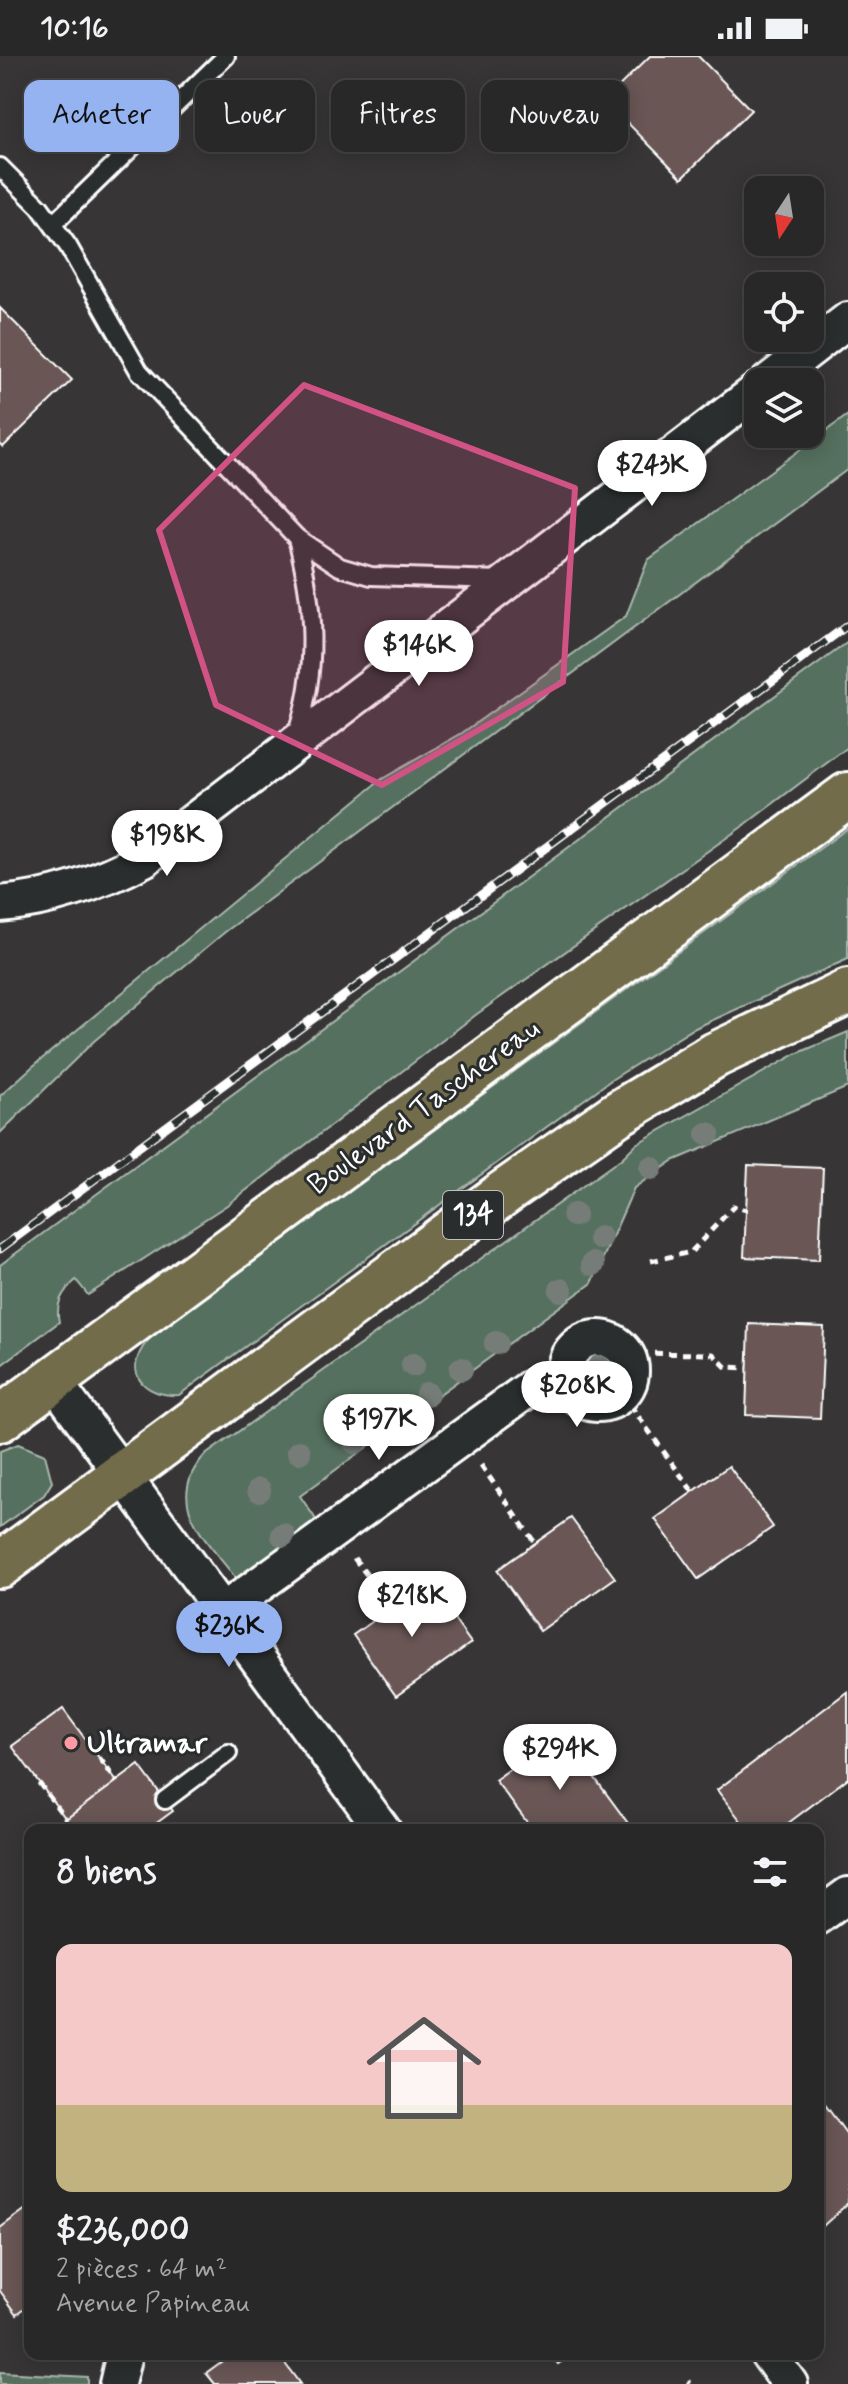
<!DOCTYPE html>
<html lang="fr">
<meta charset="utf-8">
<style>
body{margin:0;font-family:Mynerve,sans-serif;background:#353434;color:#f1f3f6;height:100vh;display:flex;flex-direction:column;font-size:30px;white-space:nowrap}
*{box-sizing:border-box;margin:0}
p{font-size:26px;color:#a5a6a8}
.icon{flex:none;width:44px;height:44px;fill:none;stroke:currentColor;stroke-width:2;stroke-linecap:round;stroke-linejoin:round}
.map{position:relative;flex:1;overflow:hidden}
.sheet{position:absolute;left:24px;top:1768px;width:800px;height:536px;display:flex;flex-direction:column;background:#292828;border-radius:16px;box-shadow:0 4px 20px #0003,0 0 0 2px #454445}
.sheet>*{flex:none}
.banner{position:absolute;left:24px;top:24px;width:800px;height:72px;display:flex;gap:16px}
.needle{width:52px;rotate:192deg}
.controls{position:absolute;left:744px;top:120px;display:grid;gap:16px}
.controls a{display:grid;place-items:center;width:80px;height:80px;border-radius:16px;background:#292828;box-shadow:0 4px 20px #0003,0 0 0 2px #454445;font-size:40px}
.price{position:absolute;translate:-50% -68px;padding:0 18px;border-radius:28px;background:#fff;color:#222;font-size:26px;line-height:52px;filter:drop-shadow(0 2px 4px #0008)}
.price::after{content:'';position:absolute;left:50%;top:48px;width:24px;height:18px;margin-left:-12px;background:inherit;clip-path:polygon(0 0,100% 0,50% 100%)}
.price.current{background:#95b2f1;color:#111}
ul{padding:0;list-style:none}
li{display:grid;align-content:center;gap:16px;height:424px;padding:0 32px}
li+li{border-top:2px solid #454445}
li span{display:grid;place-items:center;height:248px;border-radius:16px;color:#555}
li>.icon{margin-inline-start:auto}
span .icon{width:144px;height:144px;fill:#fffc;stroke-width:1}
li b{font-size:34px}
h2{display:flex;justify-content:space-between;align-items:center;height:96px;padding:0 32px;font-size:34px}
.pill{padding:0 28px;border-radius:16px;background:#292828;box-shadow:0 4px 20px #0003,0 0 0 2px #454445;font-size:28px;line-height:72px}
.pill.current{background:#95b2f1;color:#111}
.status{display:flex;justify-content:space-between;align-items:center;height:56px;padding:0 40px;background:#292828;direction:ltr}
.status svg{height:22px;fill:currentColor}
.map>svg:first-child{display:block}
</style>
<div class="status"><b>10:16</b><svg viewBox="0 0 49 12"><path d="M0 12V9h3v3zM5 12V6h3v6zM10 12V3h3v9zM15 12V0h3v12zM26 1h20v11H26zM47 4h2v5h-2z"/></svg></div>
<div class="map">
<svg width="848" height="2328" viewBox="0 0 848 2328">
<rect width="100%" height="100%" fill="#373536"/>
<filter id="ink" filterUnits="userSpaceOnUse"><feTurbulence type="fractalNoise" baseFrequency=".0125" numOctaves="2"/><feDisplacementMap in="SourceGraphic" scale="16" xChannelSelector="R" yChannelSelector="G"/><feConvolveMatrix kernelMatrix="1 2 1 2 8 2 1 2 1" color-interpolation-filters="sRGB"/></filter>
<g filter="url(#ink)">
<g fill="#55705f" stroke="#aab8af" stroke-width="2">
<polygon points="848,359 848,413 225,876 94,985 0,1077 0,1040 32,1011 382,723 462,677 626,560 648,504"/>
<path d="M848 586V691L746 768 477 958 227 1149 88 1239 76 1224C62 1236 55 1248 59 1266L0 1310V1209Z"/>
<path d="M848 772V903L693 973 611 1024 179 1339C150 1341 123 1322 143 1291 147 1284 155 1278 161 1273Z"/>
<path d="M848 976V1031L673 1105 634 1132 592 1227 300 1440 315 1462 314 1469 237 1524C208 1485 162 1447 204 1400L622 1102 636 1088 796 998Z"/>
<polygon points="18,1388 45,1399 52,1426 44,1439 0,1471 0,1395"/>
<polygon points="0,2316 87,2321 87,2328 0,2328"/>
</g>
<g fill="#695754" stroke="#fff" stroke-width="2">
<polygon points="650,0 698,0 751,54 682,122 605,44"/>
<polygon points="0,252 72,324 3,391 0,388"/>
<polygon points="748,1109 823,1112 819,1204 744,1201"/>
<polygon points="749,1268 824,1271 820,1362 746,1359"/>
<polygon points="729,1410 773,1471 698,1523 655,1463"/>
<polygon points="571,1462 615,1522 540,1575 497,1514"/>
<polygon points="428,1527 471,1587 396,1640 353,1579"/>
<polygon points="848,1635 848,1722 779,1774 748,1774 717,1734"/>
<polygon points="63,1653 117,1726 66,1763 12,1690"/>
<polygon points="561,1676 633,1774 533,1774 495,1724"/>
<polygon points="139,1709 173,1755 147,1774 74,1774 66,1763"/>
<polygon points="818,2039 848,2080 848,2147 823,2170 818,2169"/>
<polygon points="30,2150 30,2248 17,2258 0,2235 0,2172"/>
<polygon points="232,2298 278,2298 300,2328 215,2328 206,2317"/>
<polygon points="551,2298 572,2298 558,2308"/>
</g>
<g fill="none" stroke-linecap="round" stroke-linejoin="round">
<g stroke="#fff" stroke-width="22">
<g id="lane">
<polyline points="0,111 40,151 68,190 139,315 297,482"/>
<polyline points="53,168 226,0"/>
<path d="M296 680C319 613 314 549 297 482L340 511 371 520 501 524"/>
<polyline points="165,1744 228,1697"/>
</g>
</g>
<g stroke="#fff" stroke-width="40">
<g id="street">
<polyline points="768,326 848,264"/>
<path d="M0 848C52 843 98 828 144 803L758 334"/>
<circle cx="598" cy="1315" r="33"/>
<polyline points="53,1324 383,1774"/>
<polyline points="223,1555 530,1332 565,1319"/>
<polyline points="818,1861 848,1839"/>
<polyline points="768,2298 790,2328"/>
<polyline points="117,2328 124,2298"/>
</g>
</g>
<g stroke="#fff" stroke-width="50">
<g id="primary">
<polyline points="0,1363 848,739"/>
<polyline points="0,1509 505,1136 617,1058 715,999 848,936"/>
</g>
</g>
<g stroke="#fff" stroke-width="5" stroke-dasharray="8 6" stroke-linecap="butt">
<polyline points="651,1205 691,1196 734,1150 746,1154"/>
<polyline points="626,1297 713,1298 726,1311 748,1312"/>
<polyline points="622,1338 693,1436"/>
<polyline points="481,1409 535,1487"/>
<polyline points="354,1502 392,1552"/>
<polyline points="91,1690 117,1726"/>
<polyline points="39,1727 66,1763"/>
<polyline points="521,1774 529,1768"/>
<polyline points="688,2325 690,2328"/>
</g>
<use href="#lane" stroke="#2a2d2e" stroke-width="16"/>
<use href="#street" stroke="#2a2d2e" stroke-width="34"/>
<use href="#primary" stroke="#726c4b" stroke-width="44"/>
<g stroke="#fff" stroke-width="9">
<polyline id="rail" points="0,1193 848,569"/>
</g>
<use href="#rail" stroke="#2a2d2e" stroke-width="6" stroke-dasharray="18" stroke-linecap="butt"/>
</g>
<g fill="#767d79">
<circle cx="708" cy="1078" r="12"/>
<circle cx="651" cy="1112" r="12"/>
<circle cx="574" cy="1159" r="12"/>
<circle cx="600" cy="1182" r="12"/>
<circle cx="593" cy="1208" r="12"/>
<circle cx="561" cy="1234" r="12"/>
<circle cx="496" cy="1287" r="12"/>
<circle cx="413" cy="1309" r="12"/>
<circle cx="599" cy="1311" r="12"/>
<circle cx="461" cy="1313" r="12"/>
<circle cx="427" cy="1338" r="12"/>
<circle cx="392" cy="1364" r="12"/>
<circle cx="355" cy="1386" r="12"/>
<circle cx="299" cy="1396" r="12"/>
<circle cx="259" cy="1434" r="12"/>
<circle cx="283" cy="1479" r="12"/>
</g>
</g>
<path fill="#d15284" fill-opacity="0.2" stroke="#d15284" stroke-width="6" stroke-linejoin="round" d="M304 329 575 432 563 626 382 729 216 649 159 474Z"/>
<circle fill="#ff9aa2" stroke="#2a2d2e" stroke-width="3" cx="71" cy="1687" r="8"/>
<g text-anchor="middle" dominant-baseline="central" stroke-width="6" stroke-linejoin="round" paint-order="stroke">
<rect fill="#2a2d2e" stroke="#bfc0c0" stroke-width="2" x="443" y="1135" width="60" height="48" rx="6"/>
<g font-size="28" font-weight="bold" fill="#fff">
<text x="473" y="1159">134</text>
</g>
<g font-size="30" fill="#fff" stroke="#2a2d2e">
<text transform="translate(424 1051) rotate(-36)">Boulevard Taschereau</text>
</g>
<g font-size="30" font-weight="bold" fill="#fff" stroke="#2a2d2e" text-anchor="start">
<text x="87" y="1687">Ultramar</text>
</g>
</g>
</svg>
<div class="controls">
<a><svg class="needle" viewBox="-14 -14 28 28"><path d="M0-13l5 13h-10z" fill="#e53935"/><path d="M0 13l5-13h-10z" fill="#a5a6a8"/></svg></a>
<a><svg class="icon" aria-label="locate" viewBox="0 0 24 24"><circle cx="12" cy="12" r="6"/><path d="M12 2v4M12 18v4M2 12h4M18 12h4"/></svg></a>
<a><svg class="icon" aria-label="layers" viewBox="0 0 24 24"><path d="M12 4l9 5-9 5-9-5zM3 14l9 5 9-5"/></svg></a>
</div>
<b class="price" style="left:652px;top:452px">$243K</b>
<b class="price" style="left:419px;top:632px">$146K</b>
<b class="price" style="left:167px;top:822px">$198K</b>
<b class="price" style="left:577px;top:1373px">$208K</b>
<b class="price" style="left:379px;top:1406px">$197K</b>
<b class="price" style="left:412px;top:1583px">$218K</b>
<b class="price current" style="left:229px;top:1613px">$236K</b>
<b class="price" style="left:560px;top:1736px">$294K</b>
<div class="banner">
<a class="pill current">Acheter</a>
<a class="pill">Louer</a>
<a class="pill">Filtres</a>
<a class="pill">Nouveau</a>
</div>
<section class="sheet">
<h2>8 biens<svg class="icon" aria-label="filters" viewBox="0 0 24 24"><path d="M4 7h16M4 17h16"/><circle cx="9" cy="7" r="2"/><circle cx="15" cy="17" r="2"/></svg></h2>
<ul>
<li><span style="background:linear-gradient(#f6c9c9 65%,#c2b280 0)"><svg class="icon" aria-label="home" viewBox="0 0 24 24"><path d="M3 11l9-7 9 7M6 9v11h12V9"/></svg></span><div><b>$236,000</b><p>2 pièces · 64 m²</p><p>Avenue Papineau</p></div></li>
</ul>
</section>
</div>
